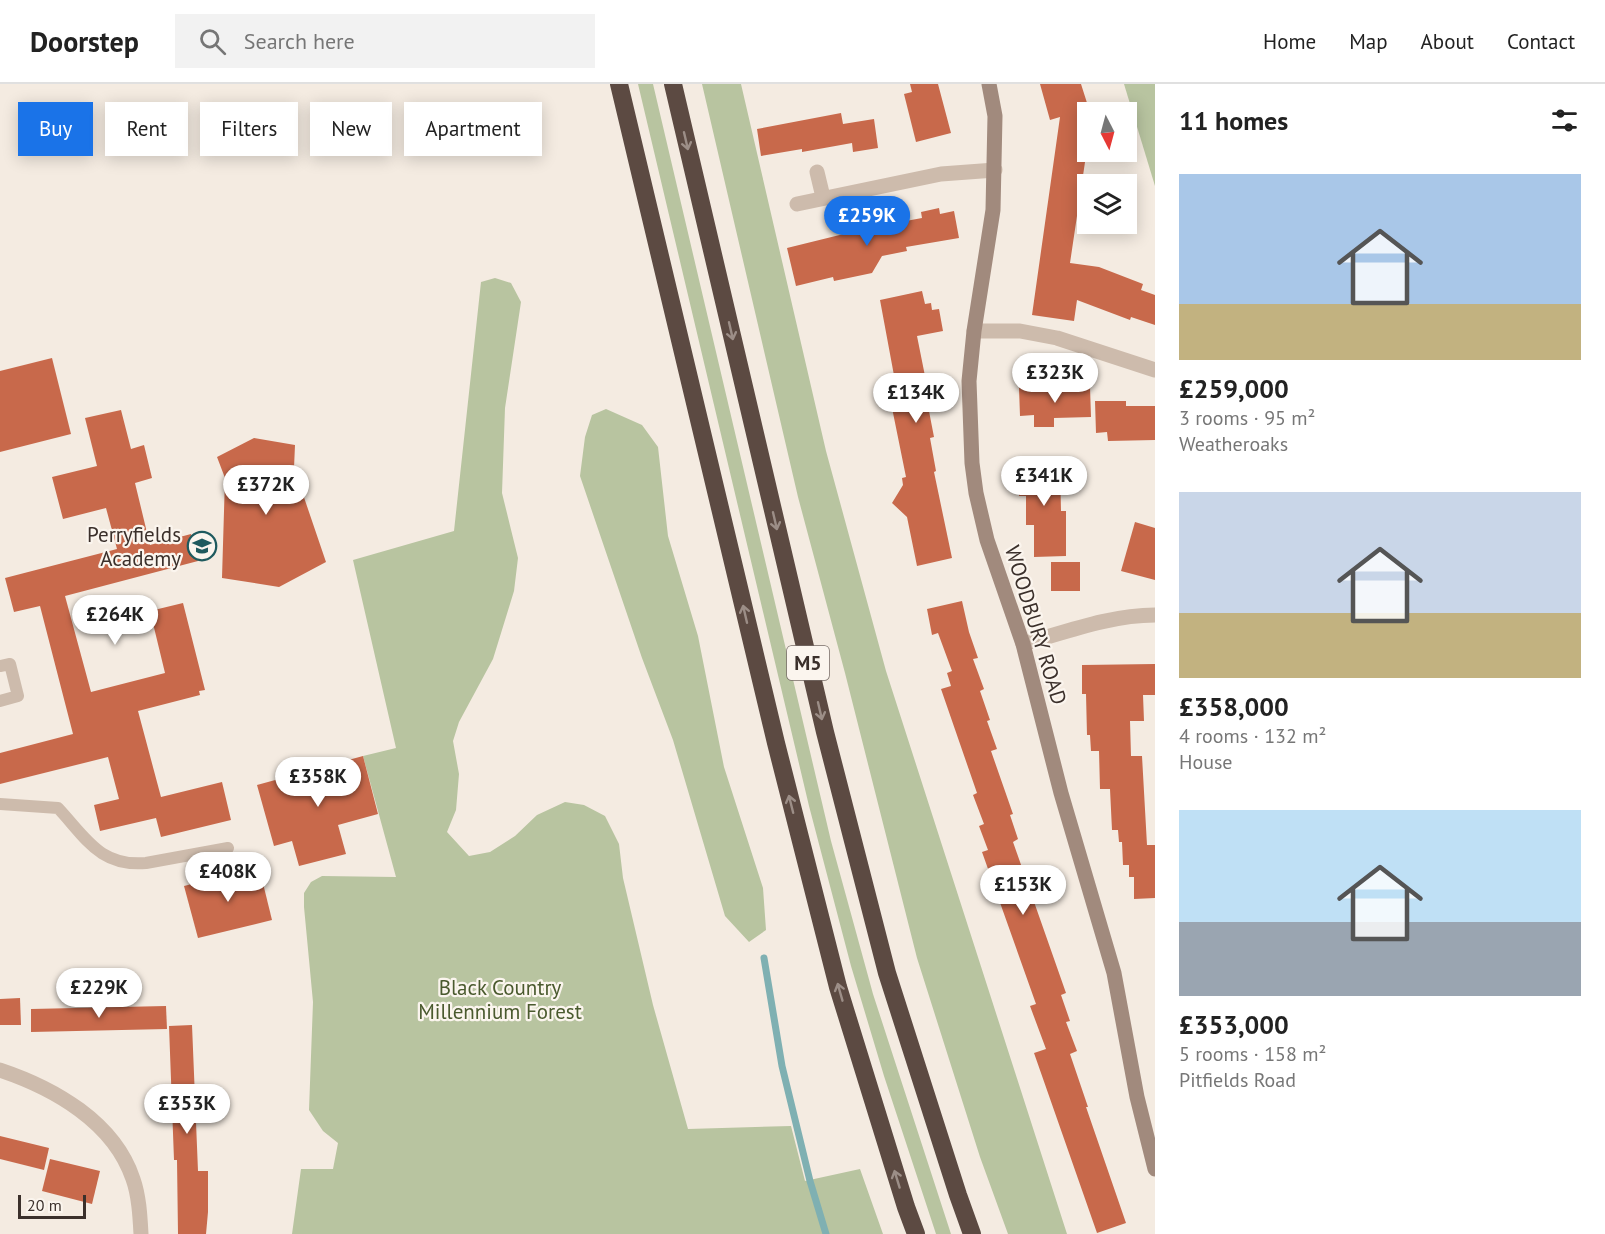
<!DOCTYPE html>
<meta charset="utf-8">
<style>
body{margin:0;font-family:"PT Sans",sans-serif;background:#f2f2f2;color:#222;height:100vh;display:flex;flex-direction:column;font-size:22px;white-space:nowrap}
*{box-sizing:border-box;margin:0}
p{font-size:20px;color:#767676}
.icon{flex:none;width:33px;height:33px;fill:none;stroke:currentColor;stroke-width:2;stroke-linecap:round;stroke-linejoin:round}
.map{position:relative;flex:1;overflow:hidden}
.sheet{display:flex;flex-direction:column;background:#fff;width:450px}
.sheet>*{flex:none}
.hud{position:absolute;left:18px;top:18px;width:570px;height:54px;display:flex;gap:12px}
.needle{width:39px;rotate:174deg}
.controls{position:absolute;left:1077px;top:18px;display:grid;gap:12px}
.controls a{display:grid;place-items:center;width:60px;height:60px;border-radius:0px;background:#fff;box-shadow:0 3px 15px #0003;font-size:30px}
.scale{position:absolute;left:18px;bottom:15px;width:68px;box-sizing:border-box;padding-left:6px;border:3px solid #3b302b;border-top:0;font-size:16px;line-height:21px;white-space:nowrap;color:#3b302b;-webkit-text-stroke:4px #fbf5ee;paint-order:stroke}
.price{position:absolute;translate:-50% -51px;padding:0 14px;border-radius:21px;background:#fff;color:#222;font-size:20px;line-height:39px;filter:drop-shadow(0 2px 3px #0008)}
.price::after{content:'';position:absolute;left:50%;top:36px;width:18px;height:14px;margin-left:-9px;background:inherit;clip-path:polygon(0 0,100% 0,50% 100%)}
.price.on{background:#1a73e8;color:#fff}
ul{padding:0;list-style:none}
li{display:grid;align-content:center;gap:12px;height:318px;padding:0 24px}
li span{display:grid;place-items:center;height:186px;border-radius:0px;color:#555}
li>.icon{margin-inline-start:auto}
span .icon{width:108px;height:108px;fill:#fffc;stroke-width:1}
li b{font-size:26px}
h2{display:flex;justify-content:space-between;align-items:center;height:72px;padding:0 24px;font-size:26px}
.tag{padding:0 21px;border-radius:0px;background:#fff;box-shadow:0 3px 15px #0003;font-size:21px;line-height:54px}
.tag.on{background:#1a73e8;color:#fff}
header{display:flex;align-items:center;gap:36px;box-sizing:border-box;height:84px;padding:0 30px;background:#fff;border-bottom:2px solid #e0e0e0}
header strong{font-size:28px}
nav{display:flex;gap:33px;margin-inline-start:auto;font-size:21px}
.search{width:420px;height:54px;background:#f2f2f2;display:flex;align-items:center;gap:15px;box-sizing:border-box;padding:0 21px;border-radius:0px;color:#767676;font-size:22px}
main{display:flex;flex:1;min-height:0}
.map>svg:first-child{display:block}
</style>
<header>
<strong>Doorstep</strong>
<div class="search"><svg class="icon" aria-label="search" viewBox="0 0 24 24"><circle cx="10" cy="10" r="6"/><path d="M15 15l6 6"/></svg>Search here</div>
<nav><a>Home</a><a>Map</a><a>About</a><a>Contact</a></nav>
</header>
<main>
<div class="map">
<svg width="1155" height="1150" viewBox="0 0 1155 1150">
<rect width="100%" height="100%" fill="#f4ebe1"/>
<g fill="#b8c4a0">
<polygon points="638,0 653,0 831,757 873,910 951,1150 936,1150 884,992 851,882 809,722"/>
<polygon points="702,0 741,0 826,367 886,587 1067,1150 1008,1150 980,1073 917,874 845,589 798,413"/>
<polygon points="1124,0 1155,0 1155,102"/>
<polygon points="495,194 511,199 521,218 505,324 502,409 518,474 514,507 493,575 459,638 453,657 459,690 456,726 447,748 469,772 490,768 515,752 537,731 565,718 584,721 605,732 619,760 623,794 653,921 688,1045 791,1042 805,1097 860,1085 883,1150 292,1150 301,1085 333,1085 338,1059 323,1047 309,1026 313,918 304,823 304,809 311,798 322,792 396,793 363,672 396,664 353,476 454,447 481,198"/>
<polygon points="606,325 642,341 658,363 668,452 698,552 724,683 763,804 766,846 749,858 725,832 673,656 642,574 580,392 585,353 592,331"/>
</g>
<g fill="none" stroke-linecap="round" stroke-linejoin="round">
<polyline stroke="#7fb0b2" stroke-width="7" points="764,874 782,982 810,1097 826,1150"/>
</g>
<g fill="#c8694b">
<polygon points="910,0 938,0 951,49 916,58 904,10 912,8"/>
<polygon points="1040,0 1081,0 1088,22 1088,58 1070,179 1099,183 1143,200 1141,206 1155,211 1155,241 1131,233 1130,236 1077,216 1074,237 1032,231 1060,33 1050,36"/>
<polygon points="841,29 843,40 874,35 878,64 853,68 852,59 802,68 802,65 761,72 757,45"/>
<polygon points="939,124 940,130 954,127 959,154 906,163 907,167 882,172 872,189 834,197 833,193 796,202 787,164 868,144 922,134 921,128"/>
<polygon points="922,207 925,220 931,219 932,226 939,225 943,247 917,252 931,322 928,322 934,353 930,354 936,387 934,388 952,474 917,482 907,433 892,419 903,401 902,394 906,393 890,314 898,313 880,216"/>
<polygon points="52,274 71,350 0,368 0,287"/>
<polygon points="1053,303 1090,303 1091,333 1054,334 1054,343 1034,343 1034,331 1020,332 1019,304"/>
<polygon points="1095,317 1126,317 1126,322 1155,322 1155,356 1108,357 1107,348 1096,349"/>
<polygon points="121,326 131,365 144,361 152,394 135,399 150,461 191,450 198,477 65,512 91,608 165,589 150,527 183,519 205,606 199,607 200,611 138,627 161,713 222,698 231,736 161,753 156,734 100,747 94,721 119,715 108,673 0,700 0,669 73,650 40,522 14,528 5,494 117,465 106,424 63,435 52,393 97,382 85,334"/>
<polygon points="254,354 295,361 294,384 326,478 279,503 222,494 225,394 217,373"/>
<polygon points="1060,379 1061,427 1066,427 1066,472 1034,473 1034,441 1026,441 1026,412 1019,412 1018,380"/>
<polygon points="1135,438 1155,444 1155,496 1121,487"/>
<rect x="1051" y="478" width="29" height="29"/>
<polygon points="962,517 969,548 978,574 973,575 984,605 980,607 990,636 987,637 997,665 991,667 1013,730 1010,731 1018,755 1013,758 1066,909 1061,911 1070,937 1066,938 1077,967 1070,970 1088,1023 1086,1023 1126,1139 1097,1149 1034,969 1046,965 1030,922 1036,920 982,768 988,766 979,742 984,740 973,711 977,709 941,605 951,602 947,589 952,587 938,549 932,551 927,525"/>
<polygon points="1155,580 1155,611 1143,611 1144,637 1130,637 1131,672 1142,672 1147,761 1155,761 1155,814 1134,815 1134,793 1129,793 1129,781 1123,781 1122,758 1119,758 1118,746 1112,746 1110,705 1100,705 1099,667 1091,667 1090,651 1087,651 1086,610 1082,610 1082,581"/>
<polygon points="363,672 378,730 338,741 346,770 299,782 292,757 274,762 257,701"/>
<polygon points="259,783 272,836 198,854 184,802"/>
<polygon points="20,914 21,941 0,941 0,915"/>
<polygon points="166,922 167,945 31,948 31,925"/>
<polygon points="192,941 198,1087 208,1087 208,1128 206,1150 178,1150 177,1076 174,1076 169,942"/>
<polygon points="0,1052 49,1064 44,1086 0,1075"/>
<polygon points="50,1075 100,1087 92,1120 42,1107"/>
</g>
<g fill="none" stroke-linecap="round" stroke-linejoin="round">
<g stroke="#cdbbac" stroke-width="12">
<polyline points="0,582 10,580 18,612 0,617"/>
<path d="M0 720 58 724C86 754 100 783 146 779L228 764"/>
</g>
<g stroke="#cdbbac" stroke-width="15">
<polyline points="817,88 823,113"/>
<polyline points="797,120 941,90 995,86"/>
<polyline points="974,247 1020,247 1057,254 1155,286"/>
<path d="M1023 560C1066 548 1111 531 1155 531"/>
<path d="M0 986C54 1004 114 1038 133 1095 139 1112 140 1132 141 1150"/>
</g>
<polyline stroke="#a18a7d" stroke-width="15" points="989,0 995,32 993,126 974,247 969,297 972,379 976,409 987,456 1023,560 1061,709 1114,889 1137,1013 1155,1085"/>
<g stroke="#5c4a42" stroke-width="18">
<polyline points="619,0 776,659 838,903 906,1123 916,1150"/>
<polyline points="673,0 825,648 887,889 958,1111 972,1150"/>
</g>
</g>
<defs><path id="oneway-shaft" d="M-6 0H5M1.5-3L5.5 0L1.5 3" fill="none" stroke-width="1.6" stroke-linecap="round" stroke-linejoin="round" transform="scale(1.5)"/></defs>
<g stroke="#9c8e87">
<use href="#oneway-shaft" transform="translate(686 57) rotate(77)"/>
<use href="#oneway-shaft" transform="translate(731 247) rotate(77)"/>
<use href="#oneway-shaft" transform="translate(775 437) rotate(77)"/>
<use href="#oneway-shaft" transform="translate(745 530) rotate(-103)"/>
<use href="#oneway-shaft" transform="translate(820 627) rotate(77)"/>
<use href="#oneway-shaft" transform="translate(791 720) rotate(-104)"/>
<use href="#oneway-shaft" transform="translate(840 908) rotate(-106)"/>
<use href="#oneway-shaft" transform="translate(897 1095) rotate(-107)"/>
</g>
<defs>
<g id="school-ring" transform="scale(1.5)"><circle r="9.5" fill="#fbf5ee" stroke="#1f5a5e" stroke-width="1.5"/><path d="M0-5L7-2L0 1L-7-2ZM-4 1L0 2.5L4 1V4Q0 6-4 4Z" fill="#1f5a5e"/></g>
</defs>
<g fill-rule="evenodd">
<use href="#school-ring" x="202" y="462"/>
</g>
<g text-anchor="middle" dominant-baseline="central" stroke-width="4.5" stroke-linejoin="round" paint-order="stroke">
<rect fill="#fbf5ee" stroke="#756b66" stroke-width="1.5" x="787" y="562" width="42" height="34" rx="4.5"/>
<g font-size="20" font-weight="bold" fill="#3b302b">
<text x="808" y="579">M5</text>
</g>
<g font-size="21" fill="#3b302b" stroke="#fbf5ee" text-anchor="end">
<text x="181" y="450">Perryfields<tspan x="181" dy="24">Academy</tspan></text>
</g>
<g font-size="21" fill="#3b302b" stroke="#fbf5ee">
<text transform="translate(1036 541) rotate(73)">WOODBURY ROAD</text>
</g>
<g font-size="21" fill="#4a5a2e" stroke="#fbf5ee">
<text x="500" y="903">Black Country<tspan x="500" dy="24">Millennium Forest</tspan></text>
</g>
</g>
</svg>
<div class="controls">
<a><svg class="needle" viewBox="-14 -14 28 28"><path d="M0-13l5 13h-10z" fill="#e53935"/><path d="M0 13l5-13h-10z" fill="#767676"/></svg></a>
<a><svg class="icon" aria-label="layers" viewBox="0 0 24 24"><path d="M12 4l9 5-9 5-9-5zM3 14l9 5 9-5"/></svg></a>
</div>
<div class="scale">20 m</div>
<b class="price on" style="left:867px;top:163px">£259K</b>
<b class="price" style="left:1055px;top:320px">£323K</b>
<b class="price" style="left:916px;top:340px">£134K</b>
<b class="price" style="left:1044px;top:423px">£341K</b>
<b class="price" style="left:266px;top:432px">£372K</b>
<b class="price" style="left:115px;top:562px">£264K</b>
<b class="price" style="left:318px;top:724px">£358K</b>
<b class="price" style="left:228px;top:819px">£408K</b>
<b class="price" style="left:1023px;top:832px">£153K</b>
<b class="price" style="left:99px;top:935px">£229K</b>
<b class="price" style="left:187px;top:1051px">£353K</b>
<div class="hud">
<a class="tag on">Buy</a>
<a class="tag">Rent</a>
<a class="tag">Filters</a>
<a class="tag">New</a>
<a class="tag">Apartment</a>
</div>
</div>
<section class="sheet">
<h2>11 homes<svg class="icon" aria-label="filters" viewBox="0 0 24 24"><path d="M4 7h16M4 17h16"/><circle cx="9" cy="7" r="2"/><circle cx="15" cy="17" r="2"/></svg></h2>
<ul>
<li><span style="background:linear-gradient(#a9c7e8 70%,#c2b280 0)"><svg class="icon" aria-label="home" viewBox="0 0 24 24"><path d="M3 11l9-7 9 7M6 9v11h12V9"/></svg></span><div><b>£259,000</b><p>3 rooms · 95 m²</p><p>Weatheroaks</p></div></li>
<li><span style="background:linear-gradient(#c9d6e8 65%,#c2b280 0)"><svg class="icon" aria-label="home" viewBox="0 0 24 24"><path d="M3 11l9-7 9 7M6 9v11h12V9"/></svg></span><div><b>£358,000</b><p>4 rooms · 132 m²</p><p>House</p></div></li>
<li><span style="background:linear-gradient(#bfe0f5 60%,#9aa5b1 0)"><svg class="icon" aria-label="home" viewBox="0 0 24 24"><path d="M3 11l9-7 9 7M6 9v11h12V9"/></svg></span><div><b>£353,000</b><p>5 rooms · 158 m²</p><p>Pitfields Road</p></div></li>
</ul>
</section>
</main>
